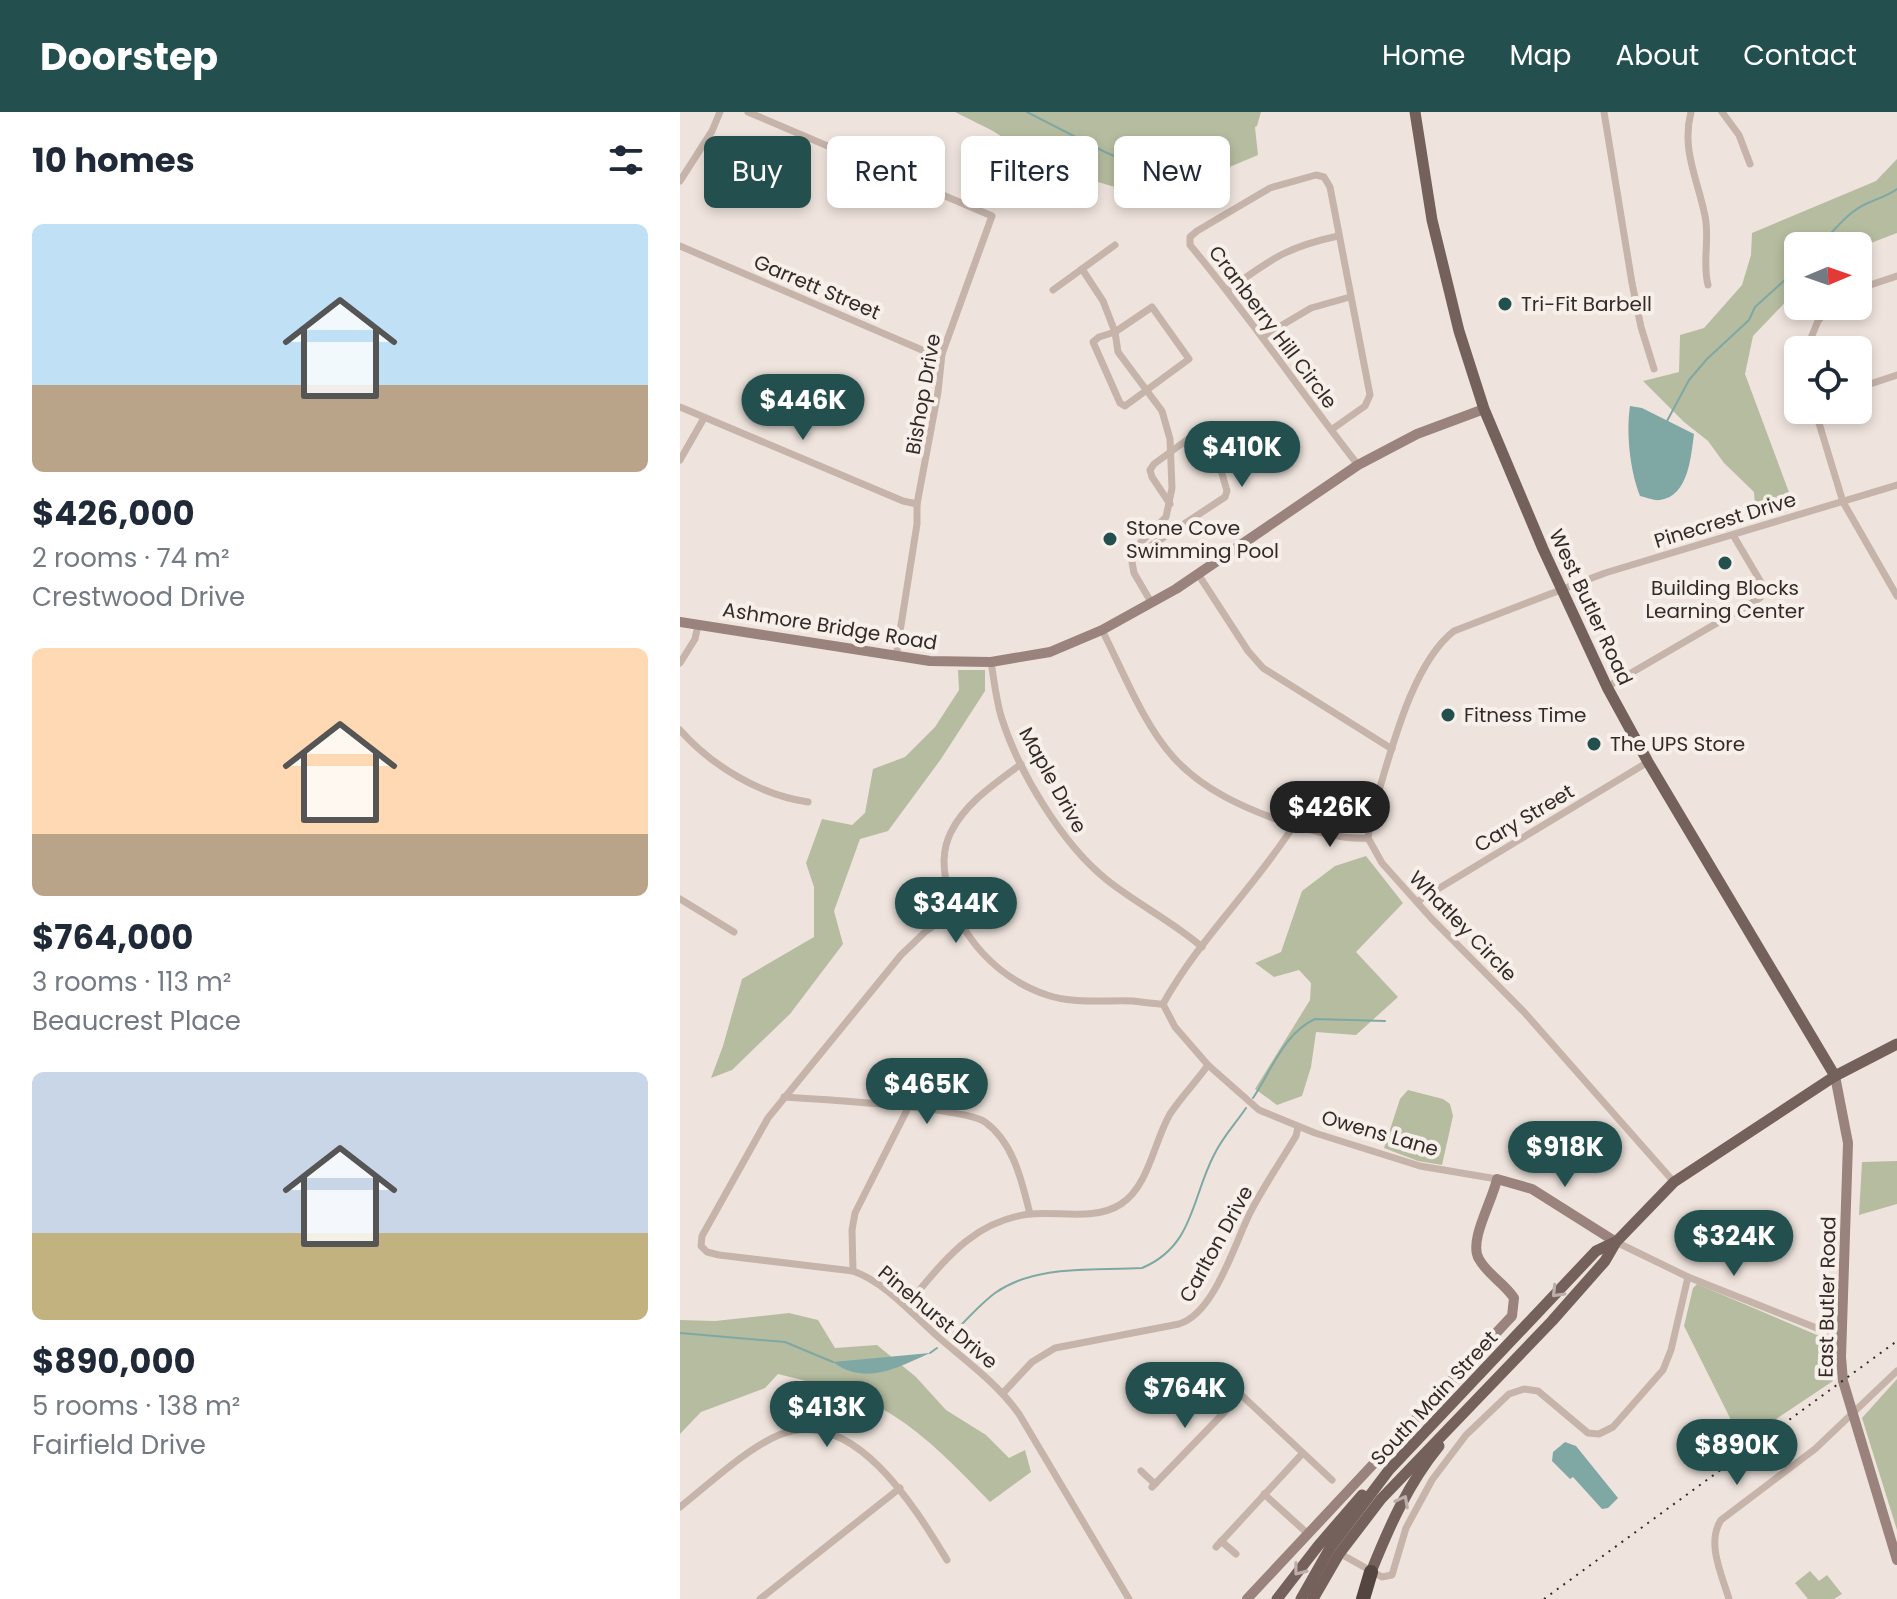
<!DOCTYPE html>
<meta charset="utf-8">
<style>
body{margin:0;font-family:Poppins,sans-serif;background:#f6f6f7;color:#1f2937;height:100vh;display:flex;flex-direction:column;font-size:30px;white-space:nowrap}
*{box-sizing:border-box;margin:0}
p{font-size:26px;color:#747a83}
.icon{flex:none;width:44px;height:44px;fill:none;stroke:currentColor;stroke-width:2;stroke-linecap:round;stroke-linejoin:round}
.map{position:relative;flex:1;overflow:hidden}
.sheet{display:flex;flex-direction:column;background:#fff;width:680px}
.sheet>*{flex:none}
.guide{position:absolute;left:24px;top:24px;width:760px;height:72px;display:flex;gap:16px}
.needle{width:52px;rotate:88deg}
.tools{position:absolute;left:1104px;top:120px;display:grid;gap:16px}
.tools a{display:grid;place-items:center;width:88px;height:88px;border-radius:12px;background:#fff;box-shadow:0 4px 12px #0003;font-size:40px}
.price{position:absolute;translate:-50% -68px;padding:0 18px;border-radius:28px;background:#23504e;color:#fff;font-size:26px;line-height:52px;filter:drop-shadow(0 2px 4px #0008)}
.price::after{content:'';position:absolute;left:50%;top:48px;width:24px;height:18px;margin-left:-12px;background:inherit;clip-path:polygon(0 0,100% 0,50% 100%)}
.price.selected{background:#222;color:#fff}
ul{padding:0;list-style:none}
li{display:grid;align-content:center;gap:16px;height:424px;padding:0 32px}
li span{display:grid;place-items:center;height:248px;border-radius:12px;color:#555}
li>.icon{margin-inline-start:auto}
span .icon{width:144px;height:144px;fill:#fffc;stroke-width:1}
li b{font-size:34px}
h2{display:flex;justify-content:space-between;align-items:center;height:96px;padding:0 32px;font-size:34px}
.pill{padding:0 28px;border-radius:12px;background:#fff;box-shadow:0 4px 12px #0003;font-size:28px;line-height:72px}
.pill.selected{background:#23504e;color:#fff}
header{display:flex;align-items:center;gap:48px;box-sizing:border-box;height:112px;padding:0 40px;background:#23504e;color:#fff}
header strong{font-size:38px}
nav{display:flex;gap:44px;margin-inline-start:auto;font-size:28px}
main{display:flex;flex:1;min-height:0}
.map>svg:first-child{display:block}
</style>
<header>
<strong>Doorstep</strong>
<nav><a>Home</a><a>Map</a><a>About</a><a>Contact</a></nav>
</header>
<main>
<section class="sheet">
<h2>10 homes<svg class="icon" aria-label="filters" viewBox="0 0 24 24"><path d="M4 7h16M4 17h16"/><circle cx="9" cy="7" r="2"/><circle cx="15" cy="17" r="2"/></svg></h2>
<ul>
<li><span style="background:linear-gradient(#bfe0f5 65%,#b9a48a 0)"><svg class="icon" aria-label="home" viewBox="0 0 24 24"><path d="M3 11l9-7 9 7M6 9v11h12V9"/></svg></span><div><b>$426,000</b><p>2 rooms · 74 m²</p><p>Crestwood Drive</p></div></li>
<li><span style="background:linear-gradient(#ffd9b3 75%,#b9a48a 0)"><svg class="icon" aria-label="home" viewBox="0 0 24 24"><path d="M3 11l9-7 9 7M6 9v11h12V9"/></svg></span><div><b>$764,000</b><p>3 rooms · 113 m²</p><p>Beaucrest Place</p></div></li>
<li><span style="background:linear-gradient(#c9d6e8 65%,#c2b280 0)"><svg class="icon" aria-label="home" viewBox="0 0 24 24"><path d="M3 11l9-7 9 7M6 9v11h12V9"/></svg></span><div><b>$890,000</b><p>5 rooms · 138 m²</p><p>Fairfield Drive</p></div></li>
</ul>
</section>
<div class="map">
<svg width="1217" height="1487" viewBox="0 0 1217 1487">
<rect width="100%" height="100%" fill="#efe4dd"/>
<g fill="#b6bc9f">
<polygon points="275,0 581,0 577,14 575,15 578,43 526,65 508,84 465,84 418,70 381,84 361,50 313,19"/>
<polygon points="1217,47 1217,121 1178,136 1118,134 1118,177 1073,224 1065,262 1113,391 1076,406 1074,380 1044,351 1028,329 1004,310 963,269 999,260 1000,223 1024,216 1062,173 1071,143 1072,121 1196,69"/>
<polygon points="278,558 305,558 305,579 261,647 208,719 180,727 154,799 163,832 110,902 52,958 31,966 43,934 62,867 134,825 134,775 126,751 142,707 172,713 185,701 193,657 225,645 255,615 279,578"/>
<polygon points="686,744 723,791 676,840 718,885 676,923 636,920 631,955 622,984 597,993 575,977 630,888 631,871 619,858 594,865 575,851 601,840 622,779 655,754"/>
<polygon points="728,978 763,987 770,992 773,1004 762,1053 738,1049 704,1036 720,987"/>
<polygon points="1217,1049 1217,1092 1179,1103 1182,1050"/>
<polygon points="1017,1172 1144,1226 1151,1237 1153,1269 1062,1330 1004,1214 1013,1176"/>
<path d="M109 1201 138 1208 155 1236 197 1233 236 1265 266 1298 306 1323 329 1346 345 1338 351 1360 310 1390C279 1358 248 1325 211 1302 179 1282 135 1271 98 1262L85 1276 21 1300 0 1322V1208L35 1209Z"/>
<polygon points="1217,1267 1217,1418 1182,1306"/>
<polygon points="1130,1459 1139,1469 1147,1463 1162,1482 1154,1487 1128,1487 1115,1471"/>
</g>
<g fill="#7fa8a5">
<path d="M950 294 962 296 1014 322C1011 343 1009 384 980 388 975 389 965 385 960 384 950 358 946 322 950 294Z"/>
<path d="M250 1241C217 1256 185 1274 153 1250Z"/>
<polygon points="885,1330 896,1334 938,1386 928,1396 922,1397 893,1365 890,1367 872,1349 873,1340"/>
</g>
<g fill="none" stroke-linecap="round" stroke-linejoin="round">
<g stroke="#7fa8a5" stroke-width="2">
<polyline points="347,0 425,40 502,74"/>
<path d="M1139 134C1154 119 1168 99 1188 91 1199 86 1207 84 1217 77"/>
<polyline points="987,309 1009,268 1027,247 1069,208 1075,195 1118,156"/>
<polyline points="813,859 820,850"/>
<path d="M573 986C591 959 604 921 635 907L705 909"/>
<polyline points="0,1221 105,1230 153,1250"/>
<path d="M270 1225C284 1210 298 1194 315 1181 356 1152 414 1159 462 1156 514 1134 511 1087 534 1043 542 1026 556 1011 566 996"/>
<polyline points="250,1241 257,1236"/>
</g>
<g stroke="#c6b4aa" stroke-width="7">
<polyline points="68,0 312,104 262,242 258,280 237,392 237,412 216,545"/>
<polyline points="924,0 952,171 961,215 974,257"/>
<path d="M1011 0C1001 38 1018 68 1025 104 1030 127 1022 151 1028 173"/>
<polyline points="1042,0 1059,23 1070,52"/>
<polyline points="0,69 32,19 40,0"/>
<polyline points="0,134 242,238 262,242"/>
<polyline points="402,157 423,189 435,220 438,240 482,299 490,327 492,376 486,405 457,434 452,450 454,461 471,490"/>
<polyline points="1178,177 1217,164"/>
<polyline points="373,178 435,133"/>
<path d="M548 178C590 148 606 135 658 124"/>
<polygon points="472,195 509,247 445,294 440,291 413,230 419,225 435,220"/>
<polyline points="582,225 631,196 670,185"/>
<polyline points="1126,238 1138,209 1151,194"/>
<polyline points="1178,276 1217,263"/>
<polyline points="0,295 223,389 237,392"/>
<polyline points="1135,298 1163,390 1217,484"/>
<path d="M651 318 685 294 690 283 650 75 644 65 636 63 590 76 517 119 510 125V133C569 204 621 280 678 353"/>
<polyline points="0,348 24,306"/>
<polyline points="457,434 466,437 545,385 547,379 534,334 522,317 474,352 470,358 472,365 490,392"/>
<polyline points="518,462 568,539 583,556 712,637"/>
<path d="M422 518C443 559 463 612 494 646 523 678 564 696 604 710 630 718 661 728 688 726"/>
<path d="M311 550C314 568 316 587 321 604 338 659 382 732 427 768 457 792 492 809 522 835"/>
<polyline points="0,551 15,527 18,513"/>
<polyline points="927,575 1080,486 1083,480 1082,472 1053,423"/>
<path d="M0 618C32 654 80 683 128 690"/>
<path d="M341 652C316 671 286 690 271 720 262 738 263 755 267 774 279 825 317 866 367 883 394 892 424 888 453 889 463 890 473 892 483 892"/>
<polyline points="0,787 54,820"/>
<polyline points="738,789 968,650"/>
<path d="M274 799 245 820 221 843 88 1006 22 1124 21 1134 27 1140 39 1143 173 1159C206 1171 231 1201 257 1224 286 1249 317 1271 339 1302L449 1487"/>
<polyline points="483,892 495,915 528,953 579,998 635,1021 740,1054 817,1067"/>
<path d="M483 892C519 827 575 775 614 713"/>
<path d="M104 985C137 987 286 996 305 1010 334 1031 342 1070 350 1102"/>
<path d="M994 1070 844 900 751 806 702 751 688 726 691 704C709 650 729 554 774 519L925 461 1217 373"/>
<polyline points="936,1130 1008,1165 1162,1226"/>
<polyline points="173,1159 172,1118 175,1101 228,996"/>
<path d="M226 1194C262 1152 291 1109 350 1102 379 1099 415 1109 441 1092 469 1074 474 1029 490 1002 501 985 516 970 528 953"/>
<polyline points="542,1265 652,1368"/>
<path d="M324 1280 352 1250 375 1236 499 1212C535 1201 554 1132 571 1099 584 1074 601 1049 616 1024L618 1015"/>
<polyline points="461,1359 475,1372"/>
<polyline points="472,1375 561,1283"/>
<polyline points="584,1382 627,1421"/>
<path d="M0 1395C28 1373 67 1336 99 1323 173 1292 236 1397 267 1448"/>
<polyline points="541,1429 556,1442"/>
<polyline points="536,1435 622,1342"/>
<polyline points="659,1441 702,1465 712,1463 726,1416 752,1368 786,1323 829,1282 844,1277 858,1279 908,1321 919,1322 933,1315 983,1258 991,1238 1008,1165"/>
<polyline points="80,1487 220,1376"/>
<path d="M1049 1487C1042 1463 1026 1431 1041 1408L1135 1337 1217 1259"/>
</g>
<g stroke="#99837c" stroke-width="10">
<polyline points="0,510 250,549 311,550 370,540 422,518 496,477 678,353 737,322 804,297"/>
<polyline points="1155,964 1168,1031 1161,1245 1163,1269 1217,1448"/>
<path d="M567 1487 832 1204 834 1186C824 1171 807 1162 799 1147 788 1129 813 1088 817 1067L852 1077 936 1130"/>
</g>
<g stroke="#74615c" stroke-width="11">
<polyline points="735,0 752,108 779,219 804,297 863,437 927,575 968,650 1155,964"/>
<path d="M691 1460C709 1415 728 1372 759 1334"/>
<polyline points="597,1487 638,1434 682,1383"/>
<polyline points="621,1487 650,1436 709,1358 916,1139 935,1130"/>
<polyline points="633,1487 659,1442 701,1387 872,1209 925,1149 936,1130 994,1070 1155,964 1217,932"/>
</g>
<polyline stroke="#544541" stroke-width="14" points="683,1487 691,1460"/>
<polyline stroke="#342b29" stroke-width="2" stroke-dasharray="2 6" stroke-linecap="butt" points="864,1487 1217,1229"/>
</g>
<defs><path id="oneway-chevron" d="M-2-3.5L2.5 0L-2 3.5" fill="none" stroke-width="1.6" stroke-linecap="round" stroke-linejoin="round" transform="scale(2)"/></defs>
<g stroke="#bcafaa">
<use href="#oneway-chevron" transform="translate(877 1180) rotate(134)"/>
<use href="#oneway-chevron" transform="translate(723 1389) rotate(-62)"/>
<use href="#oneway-chevron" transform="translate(619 1458) rotate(128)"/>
</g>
<g fill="#23504e" stroke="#f7efe9" stroke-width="3">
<circle cx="825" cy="192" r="8"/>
<circle cx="430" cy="427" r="8"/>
<circle cx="1045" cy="451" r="8"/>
<circle cx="768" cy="603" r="8"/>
<circle cx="914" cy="632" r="8"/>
</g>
<g text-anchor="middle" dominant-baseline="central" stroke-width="8" stroke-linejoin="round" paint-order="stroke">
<g font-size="20" fill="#342b29" stroke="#f7efe9">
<text transform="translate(137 175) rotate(23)">Garrett Street</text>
<text transform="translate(593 215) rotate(53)">Cranberry Hill Circle</text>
<text transform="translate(243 282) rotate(-80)">Bishop Drive</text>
<text transform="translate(1045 408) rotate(-17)">Pinecrest Drive</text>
<text transform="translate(911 495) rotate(65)">West Butler Road</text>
<text transform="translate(150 514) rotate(9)">Ashmore Bridge Road</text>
<text transform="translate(373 668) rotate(61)">Maple Drive</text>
<text transform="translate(844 706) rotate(-31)">Cary Street</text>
<text transform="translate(783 814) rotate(46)">Whatley Circle</text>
<text transform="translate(700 1021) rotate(16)">Owens Lane</text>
<text transform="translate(536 1132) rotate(-61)">Carlton Drive</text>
<text transform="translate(1147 1185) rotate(-89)">East Butler Road</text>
<text transform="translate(258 1205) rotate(40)">Pinehurst Drive</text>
<text transform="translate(754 1286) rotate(-47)">South Main Street</text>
</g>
<g font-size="20" fill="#342b29" stroke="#f7efe9" text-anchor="start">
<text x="841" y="192">Tri-Fit Barbell</text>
<text x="446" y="416">Stone Cove<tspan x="446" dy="23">Swimming Pool</tspan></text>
<text x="1045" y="476" text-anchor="middle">Building Blocks<tspan x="1045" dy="23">Learning Center</tspan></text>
<text x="784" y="603">Fitness Time</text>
<text x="930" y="632">The UPS Store</text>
</g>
</g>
</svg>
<div class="tools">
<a><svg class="needle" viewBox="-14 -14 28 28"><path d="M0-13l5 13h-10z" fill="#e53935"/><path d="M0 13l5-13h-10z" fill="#747a83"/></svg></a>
<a><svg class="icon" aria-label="locate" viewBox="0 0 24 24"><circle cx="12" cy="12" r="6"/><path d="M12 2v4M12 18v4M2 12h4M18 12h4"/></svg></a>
</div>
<b class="price" style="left:123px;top:330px">$446K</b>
<b class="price" style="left:562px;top:377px">$410K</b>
<b class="price selected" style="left:650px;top:737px">$426K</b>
<b class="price" style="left:276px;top:833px">$344K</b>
<b class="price" style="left:247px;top:1014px">$465K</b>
<b class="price" style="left:885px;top:1077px">$918K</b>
<b class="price" style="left:1054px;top:1166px">$324K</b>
<b class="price" style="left:505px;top:1318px">$764K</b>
<b class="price" style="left:147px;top:1337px">$413K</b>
<b class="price" style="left:1057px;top:1375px">$890K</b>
<div class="guide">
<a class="pill selected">Buy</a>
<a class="pill">Rent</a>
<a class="pill">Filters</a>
<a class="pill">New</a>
</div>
</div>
</main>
